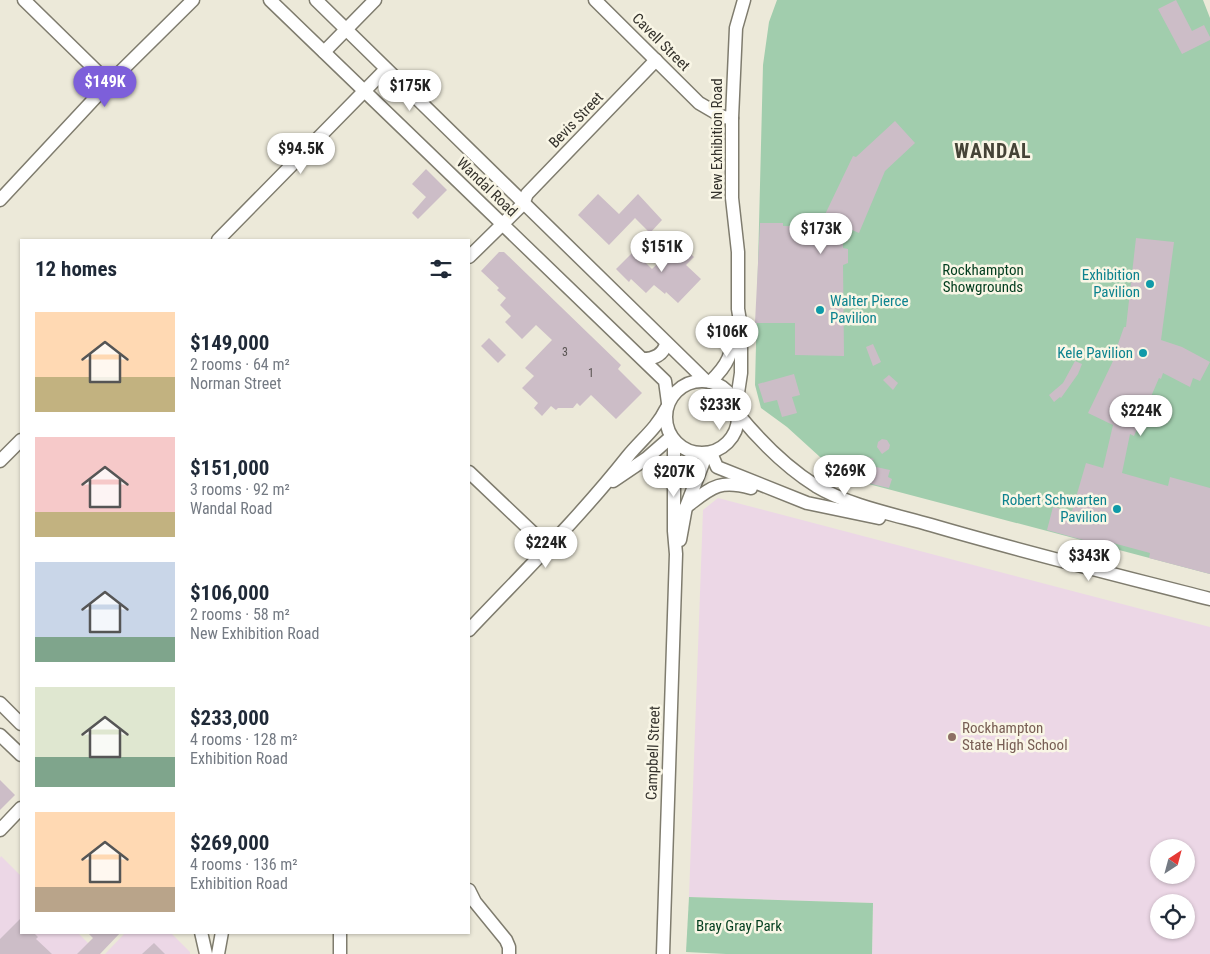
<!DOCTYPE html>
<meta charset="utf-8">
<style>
body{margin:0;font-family:"Roboto Condensed",sans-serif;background:#f6f6f7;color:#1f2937;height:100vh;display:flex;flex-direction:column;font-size:19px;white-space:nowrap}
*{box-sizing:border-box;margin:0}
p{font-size:16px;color:#747a83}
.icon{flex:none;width:28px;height:28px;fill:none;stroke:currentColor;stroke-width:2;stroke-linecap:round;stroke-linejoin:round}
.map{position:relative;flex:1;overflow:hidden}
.sheet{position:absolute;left:20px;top:239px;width:450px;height:695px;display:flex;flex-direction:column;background:#fff;border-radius:0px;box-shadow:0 1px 4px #0004}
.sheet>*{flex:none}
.needle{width:32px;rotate:36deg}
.tools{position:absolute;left:1150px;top:839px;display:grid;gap:10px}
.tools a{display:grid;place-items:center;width:45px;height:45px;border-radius:50%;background:#fff;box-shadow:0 1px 4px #0004;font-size:25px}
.price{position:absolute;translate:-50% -42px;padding:0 11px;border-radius:18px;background:#fff;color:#222;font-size:16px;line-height:32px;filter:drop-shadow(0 1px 2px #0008)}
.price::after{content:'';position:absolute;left:50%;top:30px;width:15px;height:11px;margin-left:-8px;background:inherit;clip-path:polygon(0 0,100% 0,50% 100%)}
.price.active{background:#7d5fda;color:#fff}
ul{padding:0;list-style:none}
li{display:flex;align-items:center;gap:15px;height:125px;padding:0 15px}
li span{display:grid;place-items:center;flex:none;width:140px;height:100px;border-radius:0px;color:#555}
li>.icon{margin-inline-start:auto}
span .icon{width:60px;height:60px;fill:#fffc;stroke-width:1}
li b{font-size:21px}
h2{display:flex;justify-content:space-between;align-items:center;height:60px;padding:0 15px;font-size:21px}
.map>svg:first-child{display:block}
</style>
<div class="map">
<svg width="1210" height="954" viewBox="0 0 1210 954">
<rect width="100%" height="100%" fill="#ece9d9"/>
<g fill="#ecd7e6" fill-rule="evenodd">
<path d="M718 498 1210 627V954H872L873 903 689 897 703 510ZM1159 848H1186V875H1159ZM1159 902H1186V930H1159Z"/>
<polygon points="1,856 21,876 21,932 78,933 99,954 0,954 0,858"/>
<polygon points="126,932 171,933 190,952 190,954 105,954"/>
</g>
<g fill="#a1cdad">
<polygon points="777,0 1203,0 1210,18 1210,574 842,477 787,427 761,408 755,385 763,65 769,22"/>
<polygon points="689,897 873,903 872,954 726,954 686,952"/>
</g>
<g fill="#ccbdc7">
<polygon points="1176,0 1192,31 1204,25 1210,37 1210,40 1182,54 1158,9"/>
<polygon points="895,121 915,143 885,171 859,233 843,226 843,248 848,249 848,263 843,265 844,356 795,355 795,323 755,323 760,223 783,223 783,226 819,227 853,156 856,157"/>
<polygon points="426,169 447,190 418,219 412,213 426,197 412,184"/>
<polygon points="598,194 619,214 638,194 662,220 650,233 635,218 609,245 578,215"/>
<polygon points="1136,238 1174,242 1161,340 1182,347 1210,362 1200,381 1193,378 1190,387 1163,373 1161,379 1159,378 1134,436 1130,434 1122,473 1168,486 1170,477 1210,488 1210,574 1149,558 1150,553 1113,543 1112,548 1047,530 1053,507 1072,511 1086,463 1103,468 1113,425 1088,413 1113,361 1112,361 1124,327 1126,327"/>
<polygon points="679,243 694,257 686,265 701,279 678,303 666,292 665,294 654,285 646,293 631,279 629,282 616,269 639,246 646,252 641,258 652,269"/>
<polygon points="499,252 504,252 621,365 618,369 642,393 616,419 591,395 580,406 577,403 573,408 558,408 556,410 551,406 542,416 534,408 538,403 522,388 534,376 525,368 552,340 536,325 522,339 505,322 511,316 500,305 506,298 497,290 499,288 481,271"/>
<polygon points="489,338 506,355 498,363 481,346"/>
<polygon points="873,344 881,362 873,366 866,347"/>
<polygon points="1075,361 1082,364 1078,374 1061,398 1060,397 1054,402 1049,395 1063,383"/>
<polygon points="794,374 800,395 792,397 797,413 782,417 777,400 764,403 758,384"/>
<polygon points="889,375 898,383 893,390 883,380"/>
<polygon points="882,439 887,440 890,445 889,449 882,454 877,447 878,442"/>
<polygon points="861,455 874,459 867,465 890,470 888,477 892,479 889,488 854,480"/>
<polygon points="0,780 15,795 0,810"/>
<polygon points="21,918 21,932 33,932 38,937 36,939 52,954 0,954 0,939"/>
<polygon points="87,932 121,932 100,954 77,954 93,938"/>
<polygon points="154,943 165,954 142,954"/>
</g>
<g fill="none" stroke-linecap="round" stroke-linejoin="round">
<g stroke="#7f7c6e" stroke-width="15">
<g id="minor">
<polyline points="24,0 109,83"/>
<polyline points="270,0 665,381 668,403"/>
<polyline points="316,0 706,381"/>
<polyline points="595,0 699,103 723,117 732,118"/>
<polyline points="324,52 375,0"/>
<polyline points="0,200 109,83 193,0"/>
<polyline points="218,240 386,69"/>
<polyline points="469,257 523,204 527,194 656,60"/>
<path d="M643 359C654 359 663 355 666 344"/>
<circle cx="702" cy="417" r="36"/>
<path d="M710 382C729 364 732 354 734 329"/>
<polyline points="736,406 741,373 741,327 738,309 738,252 732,198 732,118 736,28 744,0"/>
<path d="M738 414C760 441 786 467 816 486 850 506 892 514 931 525 1023 552 1117 575 1210 599"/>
<polyline points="711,453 717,467 807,503 879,518"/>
<polyline points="0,461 21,440"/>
<polyline points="469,472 548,547"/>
<polyline points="613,481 647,458 671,437"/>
<path d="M686 507C711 488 718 479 751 488"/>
<polyline points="680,540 686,507 707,453"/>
<path d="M469 630C523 573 579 518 628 456 641 440 657 428 666 409"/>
<polyline points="0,703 21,724"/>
<polyline points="0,735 21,755"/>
<polyline points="0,830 21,808"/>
<polyline points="469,890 475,902 506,940 509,947 509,954"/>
<polyline points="201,932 206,954"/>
<polyline points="218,954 222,932"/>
<polyline points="340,954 340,932"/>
<polyline points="663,954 676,554 674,531 674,441"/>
</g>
</g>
<use href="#minor" stroke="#fff" stroke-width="12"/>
</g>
<g fill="#0f9aa8" stroke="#f9f6e6" stroke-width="2">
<circle cx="1150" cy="284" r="5"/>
<circle cx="820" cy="310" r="5"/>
<circle cx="1143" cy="353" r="5"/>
<circle cx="1117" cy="509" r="5"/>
</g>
<circle fill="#8d6e63" stroke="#f9f6e6" stroke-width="2" cx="952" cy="737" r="5"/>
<g text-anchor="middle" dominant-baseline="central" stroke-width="5" stroke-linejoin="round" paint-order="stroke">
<g font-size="12" fill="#5a5553">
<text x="565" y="352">3</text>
<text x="591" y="373">1</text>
</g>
<g font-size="15" fill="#34322c" stroke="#f9f6e6">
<text transform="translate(661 42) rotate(45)">Cavell Street</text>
<text transform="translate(576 120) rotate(-46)">Bevis Street</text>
<text transform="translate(717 139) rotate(-90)">New Exhibition Road</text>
<text transform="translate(487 187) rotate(44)">Wandal Road</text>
<text transform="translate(653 753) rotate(-88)">Campbell Street</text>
</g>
<g font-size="15" fill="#023d1e" stroke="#f9f6e6">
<text x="983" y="270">Rockhampton<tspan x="983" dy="17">Showgrounds</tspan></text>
<text x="739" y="926">Bray Gray Park</text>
</g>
<g font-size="15" fill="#0d838f" stroke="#f9f6e6" text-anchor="end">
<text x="1140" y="275">Exhibition<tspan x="1140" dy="17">Pavilion</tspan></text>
<text x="830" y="301" text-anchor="start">Walter Pierce<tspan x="830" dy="17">Pavilion</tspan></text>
<text x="1133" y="353">Kele Pavilion</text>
<text x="1107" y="500">Robert Schwarten<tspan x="1107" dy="17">Pavilion</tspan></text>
</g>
<g font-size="15" fill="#785e54" stroke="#f9f6e6" text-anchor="start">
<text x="962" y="728">Rockhampton<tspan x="962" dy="17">State High School</tspan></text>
</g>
<g font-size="20" font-weight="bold" letter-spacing="1" fill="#454336" stroke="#f9f6e6">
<text x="993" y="151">WANDAL</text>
</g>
</g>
</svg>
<div class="tools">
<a><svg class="needle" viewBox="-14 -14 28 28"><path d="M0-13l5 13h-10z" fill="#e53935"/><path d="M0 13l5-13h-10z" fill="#747a83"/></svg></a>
<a><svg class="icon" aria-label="locate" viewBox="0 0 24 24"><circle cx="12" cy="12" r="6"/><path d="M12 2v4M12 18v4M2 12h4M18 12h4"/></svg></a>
</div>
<b class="price active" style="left:105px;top:108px">$149K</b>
<b class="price" style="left:410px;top:112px">$175K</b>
<b class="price" style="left:301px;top:175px">$94.5K</b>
<b class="price" style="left:821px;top:255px">$173K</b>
<b class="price" style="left:662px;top:273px">$151K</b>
<b class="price" style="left:727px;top:358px">$106K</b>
<b class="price" style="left:720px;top:431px">$233K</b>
<b class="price" style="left:1141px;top:437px">$224K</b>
<b class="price" style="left:845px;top:497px">$269K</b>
<b class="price" style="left:674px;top:498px">$207K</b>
<b class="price" style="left:546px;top:569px">$224K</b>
<b class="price" style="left:1089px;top:582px">$343K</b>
<section class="sheet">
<h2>12 homes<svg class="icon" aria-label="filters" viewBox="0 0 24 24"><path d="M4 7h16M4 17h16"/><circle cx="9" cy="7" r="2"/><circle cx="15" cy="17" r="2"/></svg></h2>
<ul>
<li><span style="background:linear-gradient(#ffd9b3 65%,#c2b280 0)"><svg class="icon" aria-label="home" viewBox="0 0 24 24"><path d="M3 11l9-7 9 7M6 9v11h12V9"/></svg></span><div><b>$149,000</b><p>2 rooms · 64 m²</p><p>Norman Street</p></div></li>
<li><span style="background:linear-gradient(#f6c9c9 75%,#c2b280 0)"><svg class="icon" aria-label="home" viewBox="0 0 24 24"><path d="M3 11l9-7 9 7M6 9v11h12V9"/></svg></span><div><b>$151,000</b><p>3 rooms · 92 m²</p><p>Wandal Road</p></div></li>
<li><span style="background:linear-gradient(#c9d6e8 75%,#7fa58c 0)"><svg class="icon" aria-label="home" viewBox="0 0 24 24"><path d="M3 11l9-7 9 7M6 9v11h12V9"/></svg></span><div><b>$106,000</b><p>2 rooms · 58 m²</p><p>New Exhibition Road</p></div></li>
<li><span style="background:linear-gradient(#dfe7d0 70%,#7fa58c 0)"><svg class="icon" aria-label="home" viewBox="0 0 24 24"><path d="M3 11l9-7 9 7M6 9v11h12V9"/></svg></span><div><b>$233,000</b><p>4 rooms · 128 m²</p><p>Exhibition Road</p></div></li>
<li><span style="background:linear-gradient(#ffd9b3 75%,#b9a48a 0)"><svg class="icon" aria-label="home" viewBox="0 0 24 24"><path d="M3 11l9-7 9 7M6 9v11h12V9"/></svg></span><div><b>$269,000</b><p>4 rooms · 136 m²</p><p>Exhibition Road</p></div></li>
</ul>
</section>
</div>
